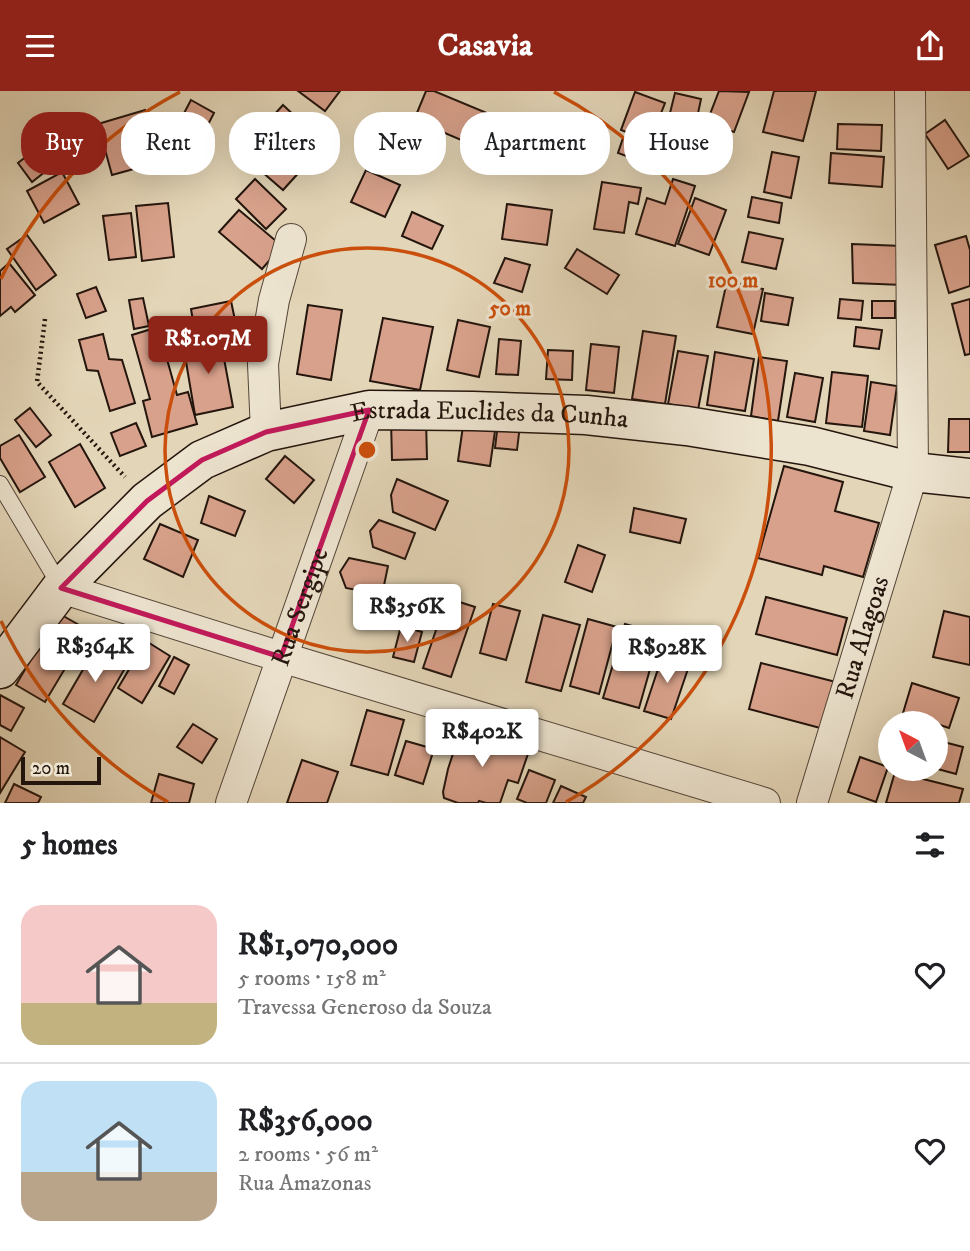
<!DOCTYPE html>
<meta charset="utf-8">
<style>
body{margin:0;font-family:"IM FELL DW Pica",serif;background:#f6f6f6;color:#202124;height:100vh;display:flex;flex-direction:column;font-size:26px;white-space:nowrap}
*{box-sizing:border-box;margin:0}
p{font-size:23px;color:#757577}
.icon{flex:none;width:38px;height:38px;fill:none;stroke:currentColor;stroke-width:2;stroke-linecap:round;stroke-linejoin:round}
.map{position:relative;height:712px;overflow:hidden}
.sheet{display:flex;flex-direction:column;background:#fff;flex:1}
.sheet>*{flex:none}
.hud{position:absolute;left:21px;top:21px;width:929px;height:63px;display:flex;gap:14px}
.needle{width:46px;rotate:319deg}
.fabs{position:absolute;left:878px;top:620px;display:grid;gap:14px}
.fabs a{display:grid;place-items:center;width:70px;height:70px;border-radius:50%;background:#fff;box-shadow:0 7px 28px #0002;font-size:35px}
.scale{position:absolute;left:21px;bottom:18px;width:80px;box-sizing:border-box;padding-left:7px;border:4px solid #24150d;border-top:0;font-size:19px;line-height:24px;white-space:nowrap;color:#24150d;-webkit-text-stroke:5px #ede4d0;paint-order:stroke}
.price{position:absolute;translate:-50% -60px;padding:0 16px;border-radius:7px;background:#fff;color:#222;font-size:23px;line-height:46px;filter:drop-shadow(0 2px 4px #0008)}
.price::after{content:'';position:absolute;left:50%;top:42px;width:21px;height:16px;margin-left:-10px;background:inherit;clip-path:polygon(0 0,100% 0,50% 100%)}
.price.current{background:#8f2418;color:#fff}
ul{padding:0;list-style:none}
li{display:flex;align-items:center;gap:21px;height:175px;padding:0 21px}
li+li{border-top:2px solid #e0e0e0}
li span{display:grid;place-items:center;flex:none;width:196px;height:140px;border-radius:21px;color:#555}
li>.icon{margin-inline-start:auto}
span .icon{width:84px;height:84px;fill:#fffc;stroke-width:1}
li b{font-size:30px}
h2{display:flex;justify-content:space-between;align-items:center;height:84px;padding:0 21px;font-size:30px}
.pill{padding:0 24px;border-radius:28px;background:#fff;box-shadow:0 7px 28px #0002;font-size:24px;line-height:63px}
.pill.current{background:#8f2418;color:#fff}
header{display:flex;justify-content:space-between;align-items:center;height:91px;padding:0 21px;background:#8f2418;color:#fff;font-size:32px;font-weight:700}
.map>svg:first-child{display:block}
</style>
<header><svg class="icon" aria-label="menu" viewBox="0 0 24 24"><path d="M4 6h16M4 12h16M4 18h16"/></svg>Casavia<svg class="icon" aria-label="share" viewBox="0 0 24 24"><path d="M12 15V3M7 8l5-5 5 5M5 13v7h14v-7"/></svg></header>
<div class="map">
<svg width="970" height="712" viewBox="0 0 970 712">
<rect width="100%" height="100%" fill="#e3d5b7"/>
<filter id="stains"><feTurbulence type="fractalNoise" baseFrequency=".00286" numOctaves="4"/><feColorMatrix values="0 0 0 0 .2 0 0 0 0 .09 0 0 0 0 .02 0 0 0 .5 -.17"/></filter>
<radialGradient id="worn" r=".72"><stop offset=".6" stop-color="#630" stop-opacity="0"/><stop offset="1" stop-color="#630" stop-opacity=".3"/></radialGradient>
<g fill="#d8a18b" stroke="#24150d" stroke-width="2">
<polygon points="298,0 340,0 325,20"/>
<polygon points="426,0 434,0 494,25 480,57 414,29"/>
<polygon points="719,0 749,1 734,41 707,31"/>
<polygon points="774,0 816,0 803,50 763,41"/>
<polygon points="635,1 665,12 650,50 621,39"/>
<polygon points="675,2 701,8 696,32 669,26"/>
<polygon points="191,9 214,22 195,59 171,47"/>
<polygon points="283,14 311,40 293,61 264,35"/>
<polygon points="145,19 159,71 112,84 98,33"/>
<polygon points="945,29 969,65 948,78 925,43"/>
<polygon points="838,33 882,34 881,60 837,58"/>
<polygon points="623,47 647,56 642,71 618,62"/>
<polygon points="273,52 303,77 283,99 254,74"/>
<polygon points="41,54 56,72 32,91 18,72"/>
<polygon points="772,61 799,66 791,107 764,101"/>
<polygon points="831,62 884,66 882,96 829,92"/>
<polygon points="366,79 400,94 385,126 351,111"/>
<polygon points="62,81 79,113 44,132 27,100"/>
<polygon points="255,88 286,118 266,138 236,108"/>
<polygon points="673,88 695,95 675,155 636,143 647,107 665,113"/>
<polygon points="602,91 641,97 638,113 629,111 624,142 594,138"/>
<polygon points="752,106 782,112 779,132 748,126"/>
<polygon points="695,107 726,119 709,164 678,153"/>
<polygon points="168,112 174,166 142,170 136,115"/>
<polygon points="507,113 552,119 547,154 502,148"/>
<polygon points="239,119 282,155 262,178 219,141"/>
<polygon points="412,121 443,135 432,158 402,145"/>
<polygon points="131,122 136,166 109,169 103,125"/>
<polygon points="749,141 783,148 776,178 742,171"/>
<polygon points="27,144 56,184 36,199 7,158"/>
<polygon points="966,145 970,159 970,195 949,202 935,154"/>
<polygon points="852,153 902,155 903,194 853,192"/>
<polygon points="577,158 619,184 607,203 565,177"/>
<polygon points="505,167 530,174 522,201 494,192"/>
<polygon points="9,172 35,204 15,221 11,216 0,225 0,180"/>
<polygon points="727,190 763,198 753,243 717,236"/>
<polygon points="96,196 106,220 86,227 77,203"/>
<polygon points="765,202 793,207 788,234 761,230"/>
<polygon points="143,207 149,235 134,238 129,209"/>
<polygon points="840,208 863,210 861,229 838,227"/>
<polygon points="970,208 970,263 965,264 952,213"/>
<polygon points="231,210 236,234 195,242 191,218"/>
<rect x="872" y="210" width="23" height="17"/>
<polygon points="308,214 342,219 331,289 297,283"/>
<polygon points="383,227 433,236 420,299 370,290"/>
<polygon points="458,229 490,236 479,286 447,279"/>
<polygon points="158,236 177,304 188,301 197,333 152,346 143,310 150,308 132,244"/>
<polygon points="856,236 882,239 879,258 854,255"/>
<polygon points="643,240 676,245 665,313 632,308"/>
<polygon points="103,243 109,268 122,269 135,312 110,320 98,280 87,279 79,249"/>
<polygon points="220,246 233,316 195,324 183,253"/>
<polygon points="499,248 521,250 518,284 496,283"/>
<polygon points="591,253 619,256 614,302 586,299"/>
<polygon points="548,259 573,260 572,289 546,288"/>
<polygon points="678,260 708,265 698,319 668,313"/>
<polygon points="715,261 754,268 745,320 707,314"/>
<polygon points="759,266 787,270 778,330 751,325"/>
<polygon points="832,281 868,285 862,336 826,332"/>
<polygon points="795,282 823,287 815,331 787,326"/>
<polygon points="871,291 897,295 890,344 864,340"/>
<polygon points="30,317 51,344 36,356 15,329"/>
<polygon points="426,328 427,368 392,369 391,329"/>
<polygon points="464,328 496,333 490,375 458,370"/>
<polygon points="949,328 970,328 970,361 948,361"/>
<polygon points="136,332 146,355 120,365 111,342"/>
<polygon points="498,332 520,334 517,359 495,357"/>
<polygon points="19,344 45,386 20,401 0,367 0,355"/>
<polygon points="80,353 105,397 75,416 49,371"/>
<polygon points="285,365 314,389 294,412 266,388"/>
<polygon points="784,375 843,391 835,420 879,432 863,486 824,475 822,484 758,467"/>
<polygon points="397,388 448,410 435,439 393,421 391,404"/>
<polygon points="209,405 245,420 235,445 201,432"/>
<polygon points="634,417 686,428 680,452 630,441"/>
<polygon points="379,429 415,442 405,468 373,456 370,440"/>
<polygon points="160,433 198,449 183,486 144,468"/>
<polygon points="578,454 605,464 592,501 565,491"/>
<polygon points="349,467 388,475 382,504 346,497 340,481"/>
<polygon points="766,506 847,527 837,564 756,543"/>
<polygon points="447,507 475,516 451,586 423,577"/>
<polygon points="493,513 520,520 506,569 480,562"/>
<polygon points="944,520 970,526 970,574 933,566"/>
<polygon points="58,522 88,539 45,611 16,594"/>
<polygon points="543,524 580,534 561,600 526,591"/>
<polygon points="588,528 617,536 599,603 570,595"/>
<polygon points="625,533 660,543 639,617 603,607"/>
<polygon points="401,535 422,541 414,571 393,566"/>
<polygon points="146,550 170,565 142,612 118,597"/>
<polygon points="95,558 112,563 128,572 94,631 63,613"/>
<polygon points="664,560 691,569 671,628 644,620"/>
<polygon points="174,566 189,574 174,603 159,595"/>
<polygon points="761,572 836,591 824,638 749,618"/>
<polygon points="912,592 959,607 949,637 903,622"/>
<polygon points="0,604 24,617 11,640 0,634"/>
<polygon points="367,619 404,629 388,684 351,674"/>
<polygon points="193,633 217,648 202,672 177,656"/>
<polygon points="461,638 529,660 518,692 508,689 500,712 486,712 479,710 478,712 458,712 444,707 443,701 448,678"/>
<polygon points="0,646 25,661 0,702"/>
<polygon points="936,649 963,656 956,683 934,677 936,677"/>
<polygon points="406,650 434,658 423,693 395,684"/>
<polygon points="860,666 888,676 876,711 848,701"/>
<polygon points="302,669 338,681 327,712 287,712"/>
<polygon points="529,679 555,689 546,712 527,712 517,708"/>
<polygon points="895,681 963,698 959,712 886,712"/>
<polygon points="159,683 194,693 189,712 151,712"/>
<polygon points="14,693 41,706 38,712 5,712"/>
<polygon points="561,695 586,706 583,712 553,712"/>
</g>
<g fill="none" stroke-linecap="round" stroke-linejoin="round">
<g stroke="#544538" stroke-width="18">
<polyline id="lane" points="0,393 61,496"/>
</g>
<g stroke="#544538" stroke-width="32">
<g id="street">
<polyline points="266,341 263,273 274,209 291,148"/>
<polyline points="61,497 281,566 765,712"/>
<path id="s1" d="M231 712 369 319"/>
<path id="s2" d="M812 712 913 381 910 0"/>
</g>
</g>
<g stroke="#24150d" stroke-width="41">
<g id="secondary">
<path id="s3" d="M0 578 61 497 147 410 202 369 266 341 369 319 473 320 586 324 687 335 810 355 913 381 970 387"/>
</g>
</g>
<polyline stroke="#24150d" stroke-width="4.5" stroke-dasharray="2 3.5" stroke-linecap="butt" points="45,228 37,291 125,386"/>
<use href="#lane" stroke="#ede4d0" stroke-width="16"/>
<use href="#street" stroke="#ede4d0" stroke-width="30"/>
<use href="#secondary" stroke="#ede4d0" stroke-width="38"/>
</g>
<path fill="none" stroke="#c2185b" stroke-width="5" stroke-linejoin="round" d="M369 319 281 566 61 497 147 410 202 369 266 341Z"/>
<g fill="none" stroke="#cb4f0c" stroke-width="3.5">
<circle cx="367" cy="359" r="202"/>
<path d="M168 711A404 404 0 0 1 1 530M1 188A404 404 0 0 1 180 1M554 1A404 404 0 0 1 566 711"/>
</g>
<g text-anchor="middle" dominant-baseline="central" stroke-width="6" stroke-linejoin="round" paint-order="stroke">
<g font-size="26" fill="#24150d" stroke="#ede4d0">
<text stroke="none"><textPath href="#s3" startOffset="588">Estrada Euclides da Cunha</textPath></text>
<text stroke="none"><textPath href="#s1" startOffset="208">Rua Sergipe</textPath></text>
<text stroke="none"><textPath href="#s2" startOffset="173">Rua Alagoas</textPath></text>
</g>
</g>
<circle cx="367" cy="359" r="10" fill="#cb4f0c" stroke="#ede4d0" stroke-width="3.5"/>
<g font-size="21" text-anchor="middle" font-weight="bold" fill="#cb4f0c" stroke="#ede4d0" stroke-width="6" stroke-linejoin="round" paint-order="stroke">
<text x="733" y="196">100 m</text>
<text x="510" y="224">50 m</text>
</g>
<rect width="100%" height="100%" filter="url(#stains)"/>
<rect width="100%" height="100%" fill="url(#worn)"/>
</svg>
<div class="fabs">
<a><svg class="needle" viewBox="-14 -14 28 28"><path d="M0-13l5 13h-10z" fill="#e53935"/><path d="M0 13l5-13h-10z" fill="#757577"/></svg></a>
</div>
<div class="scale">20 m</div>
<b class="price current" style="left:208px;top:285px">R$1.07M</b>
<b class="price" style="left:407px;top:553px">R$356K</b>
<b class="price" style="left:95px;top:593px">R$364K</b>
<b class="price" style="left:667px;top:594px">R$928K</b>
<b class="price" style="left:482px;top:678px">R$402K</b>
<div class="hud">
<a class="pill current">Buy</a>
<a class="pill">Rent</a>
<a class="pill">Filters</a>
<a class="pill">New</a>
<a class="pill">Apartment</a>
<a class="pill">House</a>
</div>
</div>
<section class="sheet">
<h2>5 homes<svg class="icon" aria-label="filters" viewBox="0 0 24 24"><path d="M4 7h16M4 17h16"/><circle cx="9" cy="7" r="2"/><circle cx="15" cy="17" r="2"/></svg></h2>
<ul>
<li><span style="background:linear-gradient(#f6c9c9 70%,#c2b280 0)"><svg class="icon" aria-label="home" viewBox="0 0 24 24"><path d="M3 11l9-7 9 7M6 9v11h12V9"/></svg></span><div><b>R$1,070,000</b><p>5 rooms · 158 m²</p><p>Travessa Generoso da Souza</p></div><svg class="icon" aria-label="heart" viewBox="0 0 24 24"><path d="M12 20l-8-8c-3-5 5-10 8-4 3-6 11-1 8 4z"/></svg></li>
<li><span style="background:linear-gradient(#bfe0f5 65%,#b9a48a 0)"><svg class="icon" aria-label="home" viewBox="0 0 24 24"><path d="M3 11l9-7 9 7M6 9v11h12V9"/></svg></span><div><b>R$356,000</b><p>2 rooms · 56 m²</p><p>Rua Amazonas</p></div><svg class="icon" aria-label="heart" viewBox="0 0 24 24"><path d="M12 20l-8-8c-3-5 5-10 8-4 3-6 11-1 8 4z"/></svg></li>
</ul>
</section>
